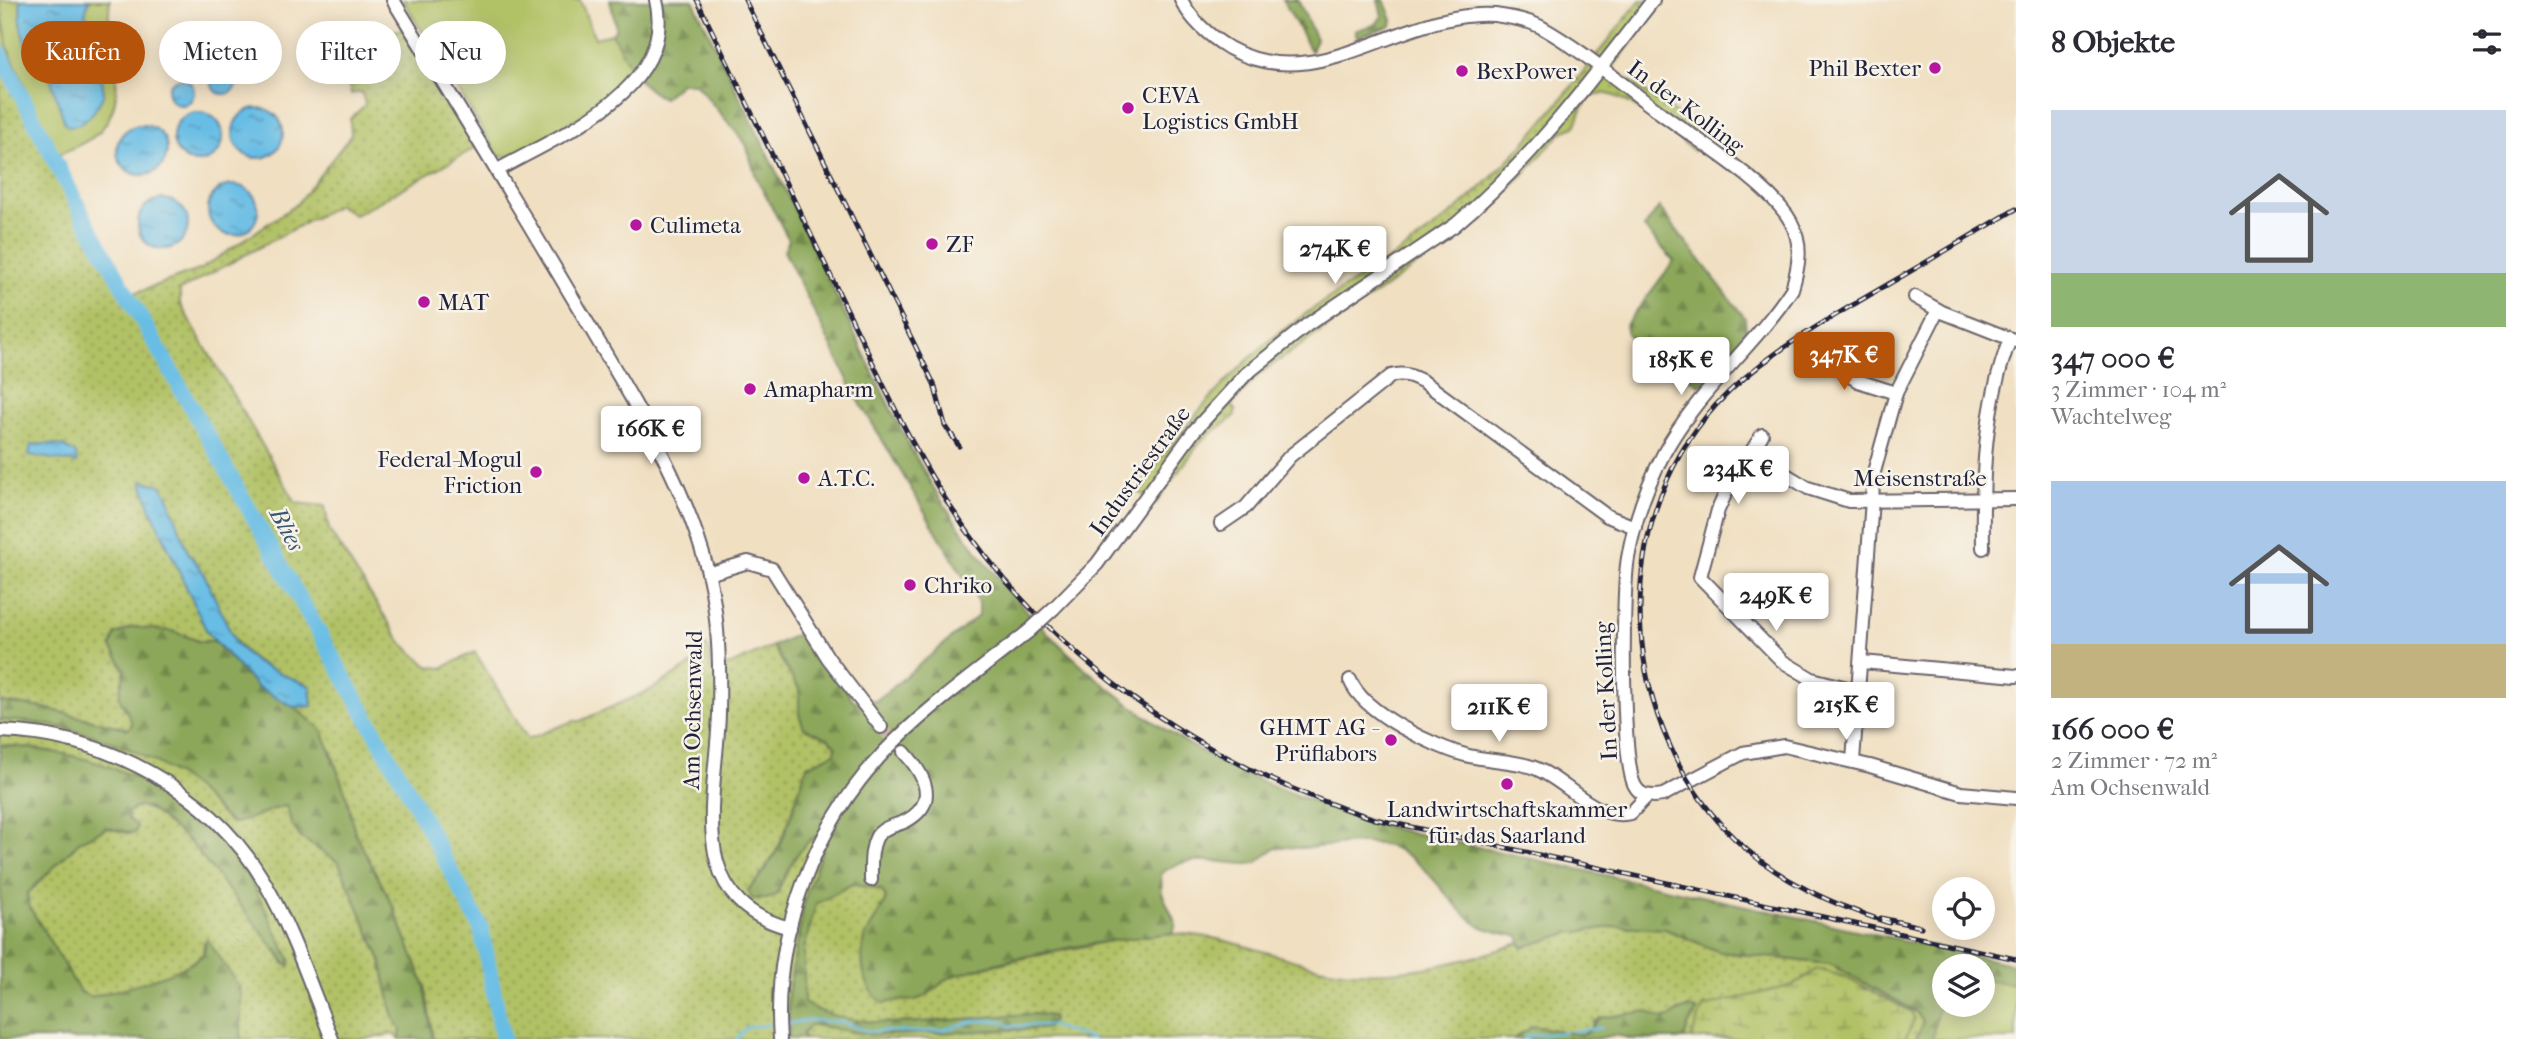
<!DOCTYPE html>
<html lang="de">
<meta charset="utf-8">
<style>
body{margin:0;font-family:"IM FELL French Canon",serif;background:#f2f2f3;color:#2b2b33;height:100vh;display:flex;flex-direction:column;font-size:26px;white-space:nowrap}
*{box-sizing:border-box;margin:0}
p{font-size:23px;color:#7c7c81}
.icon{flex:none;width:38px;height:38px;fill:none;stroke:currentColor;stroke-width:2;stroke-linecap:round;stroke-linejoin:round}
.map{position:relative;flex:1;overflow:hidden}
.side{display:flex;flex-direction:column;background:#fff;width:525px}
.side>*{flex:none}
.top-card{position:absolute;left:21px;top:21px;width:665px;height:63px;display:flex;gap:14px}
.controls{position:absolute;left:1932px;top:877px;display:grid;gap:14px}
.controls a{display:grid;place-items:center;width:63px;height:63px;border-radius:50%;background:#fff;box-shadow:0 4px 18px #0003;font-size:35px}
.price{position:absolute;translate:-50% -60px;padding:0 16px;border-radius:7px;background:#fff;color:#222;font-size:23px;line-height:46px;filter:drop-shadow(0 2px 4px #0008)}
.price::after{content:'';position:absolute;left:50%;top:42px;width:21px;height:16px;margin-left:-10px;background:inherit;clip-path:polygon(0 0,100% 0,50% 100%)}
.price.selected{background:#b45309;color:#fff}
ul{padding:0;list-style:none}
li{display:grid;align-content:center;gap:14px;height:371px;padding:0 35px}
li span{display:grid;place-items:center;height:217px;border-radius:0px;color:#555}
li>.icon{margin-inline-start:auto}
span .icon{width:126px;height:126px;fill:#fffc;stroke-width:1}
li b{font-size:30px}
h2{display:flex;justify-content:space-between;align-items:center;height:84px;padding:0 35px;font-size:30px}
.pill{padding:0 24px;border-radius:32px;background:#fff;box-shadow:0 4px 18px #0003;font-size:24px;line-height:63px}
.pill.selected{background:#b45309;color:#fff}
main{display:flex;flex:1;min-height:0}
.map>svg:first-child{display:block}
</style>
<main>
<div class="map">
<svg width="2016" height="1039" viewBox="0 0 2016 1039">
<defs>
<pattern id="grass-dots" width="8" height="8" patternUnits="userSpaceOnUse" patternTransform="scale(1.75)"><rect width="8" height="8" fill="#b1c165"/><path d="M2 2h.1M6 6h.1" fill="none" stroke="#909c54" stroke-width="1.8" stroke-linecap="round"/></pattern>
<pattern id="forest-firs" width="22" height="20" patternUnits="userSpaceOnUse" patternTransform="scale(1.75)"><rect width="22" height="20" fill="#8ca75a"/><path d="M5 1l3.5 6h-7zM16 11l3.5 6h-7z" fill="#72884c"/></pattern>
<pattern id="wetland-marsh" width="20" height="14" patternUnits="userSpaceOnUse" patternTransform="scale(1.75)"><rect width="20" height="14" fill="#b1c165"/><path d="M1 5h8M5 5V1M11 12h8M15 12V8" fill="none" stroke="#909c54"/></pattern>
<pattern id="water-ripples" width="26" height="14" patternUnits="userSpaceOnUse" patternTransform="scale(1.75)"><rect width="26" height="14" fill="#68bde5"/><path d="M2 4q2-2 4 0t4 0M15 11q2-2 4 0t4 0" fill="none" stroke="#59b"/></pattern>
</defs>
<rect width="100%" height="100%" fill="#f7f3e8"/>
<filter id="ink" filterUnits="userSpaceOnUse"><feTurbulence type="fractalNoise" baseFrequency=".0143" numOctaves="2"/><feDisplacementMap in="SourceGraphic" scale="14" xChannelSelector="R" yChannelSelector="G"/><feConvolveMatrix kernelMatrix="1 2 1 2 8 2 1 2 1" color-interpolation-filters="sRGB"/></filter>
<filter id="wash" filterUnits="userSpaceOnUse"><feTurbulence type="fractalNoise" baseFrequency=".00686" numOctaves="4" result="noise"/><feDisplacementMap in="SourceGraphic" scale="28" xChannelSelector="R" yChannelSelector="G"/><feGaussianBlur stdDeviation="1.57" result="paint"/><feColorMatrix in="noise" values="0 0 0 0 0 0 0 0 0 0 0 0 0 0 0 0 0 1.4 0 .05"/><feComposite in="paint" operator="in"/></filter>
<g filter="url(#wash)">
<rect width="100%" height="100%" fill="#f0dfc1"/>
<g fill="url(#grass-dots)" stroke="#6a7250" stroke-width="2">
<path d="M1640 0H1664L1612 68 1706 135 1694 151C1676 137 1617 84 1595 95 1582 101 1580 116 1575 127L1562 132 1492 209 1400 277 1259 374 1231 405 1236 411 1234 417 1202 440 1156 503 1137 491C1180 431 1225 375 1283 330 1337 289 1398 258 1450 215 1523 155 1581 74 1640 0Z"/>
<path d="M0 14C25 113 83 204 132 294L201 269 297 204 351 135 350 119 365 105 362 92 351 94 338 44 404 29 475 148 355 215 338 205 180 290V304L296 503 325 506 329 530 402 643 428 666 442 668 475 652 528 739 573 721H580L650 690 704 657 703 648 707 646 710 651V669L731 665 773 646 799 689V714L804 727 828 738 836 746 835 753 807 766C789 816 787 849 748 890L776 895C787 872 801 835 828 833L788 994 789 1039H433L425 986 393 906 355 833 333 756 321 730 294 707 312 706 310 686C236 658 235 647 204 577 200 567 191 559 187 550 177 529 174 504 160 485L142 482 151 510 207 632 214 641 201 642 172 631 111 647 126 670C114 711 121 692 133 725L128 729 44 708 0 702Z"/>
<path d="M0 720C63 722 126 741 179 776 197 788 214 808 231 823 247 823 276 805 287 806L291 823 339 863 381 960 394 1018 401 1029 400 1039 393 1034 365 1039H241V990L204 942 203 954C174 979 128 987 91 997L80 992 29 906 27 894 81 840 107 828 130 834 127 813 138 806C179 812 261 927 284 964H290L275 932 133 776C89 757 47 749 0 745Z"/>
<path d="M852 884 882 890 886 899 866 936 895 999C934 1000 928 983 956 975 995 963 1036 956 1076 948 1102 943 1129 936 1155 934 1211 930 1257 951 1310 965 1378 983 1454 966 1519 943L1523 947 1569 933 1620 926 1665 929 1720 952 1830 964 1915 1011 1923 1021 1916 1039H1684L1688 1025 1695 1016 1680 1010 1670 1017 1657 1019 1651 1013 1594 1021 1592 1028 1580 1035 1533 1026 1514 1039H805L802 1035 810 1025 832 1026 869 1035 1037 1029V1014C969 1015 863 1039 803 1003L804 949 816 904Z"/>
</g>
<g fill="url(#forest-firs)" stroke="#57644a" stroke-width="2">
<path d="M610 0H693C741 99 789 198 837 297 869 363 899 432 938 495 1010 608 1113 710 1235 769 1287 794 1340 812 1395 829L2016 965V984L1983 980V966H1944V985L1932 1039H1916L1923 1021 1915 1011 1830 964 1720 952 1665 929 1620 926 1569 933 1523 947 1519 937C1506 933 1484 931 1474 922 1446 901 1429 864 1396 849 1366 836 1332 848 1301 848 1292 848 1282 845 1274 849 1264 854 1262 864 1248 864 1218 864 1186 852 1161 874L1162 893 1176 924 1173 933C1101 941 1025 953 956 975 940 979 932 997 915 1000 903 1002 896 998 884 1004 864 991 858 961 865 938 870 925 881 913 886 899L882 890 852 884 816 904 804 949V1003C863 1039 969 1015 1037 1014L1052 1016 1053 1021 1047 1028 1037 1029C983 1029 929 1035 874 1035 853 1034 831 1026 810 1025L802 1034 805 1039H789L788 994 805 898 828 833C801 835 787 872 776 895L767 899H752L748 890C787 849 789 816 807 766L835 753 836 746 828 738 804 728 799 714V689L773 646 804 631 854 701 877 700 979 615V603L856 396 784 251 789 240 756 177 746 144 695 83H681L663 98C636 86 625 58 612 34L616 27Z"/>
<polygon points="1283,0 1298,0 1316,39 1311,51"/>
<polygon points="1378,0 1384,0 1392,20 1391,26 1357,37 1355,31 1376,24 1382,16"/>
<polygon points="1659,207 1745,318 1746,334 1700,386 1627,334 1625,326 1674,261 1644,228"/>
<path d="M132 627 172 631 201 642 214 641 257 687 294 707 322 730 346 794 355 833 393 906 425 987 433 1039H400L401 1029 394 1018 381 960 339 863 300 837 291 823 287 806C276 805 247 823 231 823 214 808 197 788 179 776 126 741 63 722 0 720V702L44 708 128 729 132 724C121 692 114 711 125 670L111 647 115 635Z"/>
<path d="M0 745C96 753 170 779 234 856 256 882 272 927 290 959L289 967 190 842 149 808 138 806 127 813 128 819 137 826 135 833 107 828 81 840 27 894 29 906 80 992 91 997C111 992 194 970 203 954 206 949 204 944 207 939L241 990V1039H0Z"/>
<path d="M1689 1007 1697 1011 1688 1025 1684 1039H1633L1615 1035 1595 1039H1514L1533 1026 1580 1035 1588 1032 1600 1018 1648 1011C1668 1026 1670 1014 1689 1007Z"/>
</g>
<polygon fill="url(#wetland-marsh)" stroke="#6a7250" stroke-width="2" points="1817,969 1845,977 1912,1012 1914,1019 1905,1039 1691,1039 1703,1007 1794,985"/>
<g fill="#b1c165" stroke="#6a7250" stroke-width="2">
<path d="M0 0H110C103 44 135 93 99 132 90 142 69 149 56 156L8 48Z"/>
<polygon points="403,0 580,0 595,38 612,34 634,75 599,105 511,157 498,155"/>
<polygon points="1983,980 2016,984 2016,1039 1932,1039 1943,985 1944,1004 1983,1004"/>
</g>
<g fill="url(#water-ripples)" stroke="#457090" stroke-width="2">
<path d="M20 0H89L85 14 96 38 104 93C98 109 88 123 70 127L65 124 50 77 27 50 21 29Z"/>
<circle cx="224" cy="81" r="13"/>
<circle cx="181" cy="92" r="13"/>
<circle cx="258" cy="133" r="25"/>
<circle cx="198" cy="137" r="25"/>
<circle cx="142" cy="150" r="25"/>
<circle cx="233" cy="210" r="25"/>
<circle cx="163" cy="224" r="25"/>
<polygon points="50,444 63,446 76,454 77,463 29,455 31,445"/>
<polygon points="142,481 160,485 167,494 188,552 203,572 236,644 256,663 310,686 312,706 294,707 257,687 207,632 151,510"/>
</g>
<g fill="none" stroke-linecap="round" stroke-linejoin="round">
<g stroke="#68bde5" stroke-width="2.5">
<polyline points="787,1024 809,1020 841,1022 869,1031 923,1032 942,1030 978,1020 1002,1021 1010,1026 1049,1025 1092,1039"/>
<polyline points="1572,1031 1601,1028"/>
<polyline points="737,1039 747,1027 769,1025"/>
<polyline points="1524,1039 1527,1036 1565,1032"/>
</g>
<polyline stroke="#68bde5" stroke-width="16" points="0,53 82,214 409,792 481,928 503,1039"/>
</g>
</g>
<g filter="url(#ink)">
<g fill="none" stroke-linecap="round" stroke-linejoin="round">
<polyline stroke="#c7b9a6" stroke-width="12" stroke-dasharray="12 6" stroke-linecap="butt" points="881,727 904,752"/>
<g stroke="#6a646a" stroke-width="16">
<g id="minor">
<path d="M393 0C457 105 521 210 584 317 632 399 684 479 708 572 719 618 720 667 719 714 716 797 683 901 790 928"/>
<path d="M1181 0C1192 21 1209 36 1229 48 1319 99 1404 8 1495 15 1510 17 1528 20 1541 27 1584 51 1622 85 1662 114 1698 141 1771 185 1791 222 1803 244 1799 266 1792 289 1754 347 1697 391 1664 453 1647 485 1634 522 1628 558 1622 591 1621 763 1635 786 1641 797 1652 797 1663 795L1743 753 1784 746 1870 766 1961 793 2016 798"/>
<path d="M498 170C559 135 678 89 656 0"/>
<polyline points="1915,297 1942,312 2016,341"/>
<polyline points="1811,352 1858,381 1896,393"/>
<polyline points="1762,435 1727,490 1718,510 1700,577 1782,661 1812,679 1859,691"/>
<polyline points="1752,454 1808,488 1849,501 2016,499"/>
<path d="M1221 524 1246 507 1290 456 1391 376C1404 372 1412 376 1424 382L1607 516 1635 527"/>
<path d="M1983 548C1982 476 1984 407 2010 339"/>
<polyline points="708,574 748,562 772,569 828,658 881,727"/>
<path d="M1054 608 1097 564 1194 431 1246 374 1307 325 1455 225C1531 161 1592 79 1653 0"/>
<polyline points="1862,662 2016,676"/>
<path d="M1350 680C1363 713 1436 748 1469 756 1490 761 1512 760 1532 767 1564 777 1595 822 1631 813L1647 796"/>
<path d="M0 731C106 734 211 791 265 883 293 932 311 987 332 1039"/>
<polyline points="1853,761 1874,472 1896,393 1938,310"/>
<path d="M871 880C871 866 870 849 877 836 884 826 896 826 906 821 941 802 923 773 904 752"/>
<path d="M780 1039C772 935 814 826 885 751 928 706 981 670 1029 631"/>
</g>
</g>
<use href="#minor" stroke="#fff" stroke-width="12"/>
<g stroke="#22223b" stroke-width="5">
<g id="rail">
<path d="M697 0C745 98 793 196 840 295 873 361 902 430 941 492 1041 653 1196 763 1375 819L2016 959"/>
<polyline points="745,0 934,384 945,425 959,446"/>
<polyline points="1881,918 1921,927"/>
<path d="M1889 923C1832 904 1781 882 1737 841 1619 728 1605 528 1716 405 1758 360 1809 331 1861 300 1913 270 1964 240 2016 209"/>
</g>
</g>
<use href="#rail" stroke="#f7f3e8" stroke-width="2.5" stroke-dasharray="8" stroke-linecap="butt"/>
<g stroke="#6a646a" stroke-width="16" stroke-linecap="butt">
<polyline id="minor-bridge" points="1029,631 1054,608"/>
</g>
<use href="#minor-bridge" stroke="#fff" stroke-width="12"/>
</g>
</g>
<g fill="#b5179e" stroke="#f7f3e8" stroke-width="2.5">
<circle cx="1935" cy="68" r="7"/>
<circle cx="1462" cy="71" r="7"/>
<circle cx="1128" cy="108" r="7"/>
<circle cx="636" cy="225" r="7"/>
<circle cx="932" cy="244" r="7"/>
<circle cx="424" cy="302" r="7"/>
<circle cx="750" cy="389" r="7"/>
<circle cx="536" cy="472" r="7"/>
<circle cx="804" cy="478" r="7"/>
<circle cx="910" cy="585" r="7"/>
<circle cx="1391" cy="740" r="7"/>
<circle cx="1507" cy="784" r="7"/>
</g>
<g text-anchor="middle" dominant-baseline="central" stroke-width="5" stroke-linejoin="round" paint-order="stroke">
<g font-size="23" fill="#22223b" stroke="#f7f3e8" text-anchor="start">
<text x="1921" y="68" text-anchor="end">Phil Bexter</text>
<text x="1476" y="71">BexPower</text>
<text x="1142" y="95">CEVA<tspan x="1142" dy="26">Logistics GmbH</tspan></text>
<text x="650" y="225">Culimeta</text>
<text x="946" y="244">ZF</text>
<text x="438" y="302">MAT</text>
<text x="764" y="389">Amapharm</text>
<text x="522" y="459" text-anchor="end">Federal-Mogul<tspan x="522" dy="26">Friction</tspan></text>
<text x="818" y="478">A.T.C.</text>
<text x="924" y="585">Chriko</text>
<text x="1377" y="727" text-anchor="end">GHMT AG -<tspan x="1377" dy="26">Prüflabors</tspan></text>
<text x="1507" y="809" text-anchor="middle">Landwirtschaftskammer<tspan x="1507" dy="26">für das Saarland</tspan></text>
</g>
<g font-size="23" fill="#22223b" stroke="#f7f3e8">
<text transform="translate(1686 107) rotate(37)">In der Kolling</text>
<text transform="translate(1140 471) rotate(-54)">Industriestraße</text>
<text x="1920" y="478">Meisenstraße</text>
<text transform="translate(1606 691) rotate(-93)">In der Kolling</text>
<text transform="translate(693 710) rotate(-89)">Am Ochsenwald</text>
</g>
<g font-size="24" font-style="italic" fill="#3a5876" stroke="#f7f3e8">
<text transform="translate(287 529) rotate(61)">Blies</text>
</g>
</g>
</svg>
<div class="controls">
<a><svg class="icon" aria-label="locate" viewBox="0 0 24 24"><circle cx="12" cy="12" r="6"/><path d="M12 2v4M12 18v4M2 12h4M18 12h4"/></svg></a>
<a><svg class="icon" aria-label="layers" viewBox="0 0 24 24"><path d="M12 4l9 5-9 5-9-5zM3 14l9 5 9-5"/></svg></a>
</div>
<b class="price" style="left:1335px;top:286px">274K €</b>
<b class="price selected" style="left:1844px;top:392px">347K €</b>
<b class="price" style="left:1681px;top:397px">185K €</b>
<b class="price" style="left:651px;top:466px">166K €</b>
<b class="price" style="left:1738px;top:506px">234K €</b>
<b class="price" style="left:1776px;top:633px">249K €</b>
<b class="price" style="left:1846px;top:742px">215K €</b>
<b class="price" style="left:1499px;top:744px">211K €</b>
<div class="top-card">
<a class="pill selected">Kaufen</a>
<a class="pill">Mieten</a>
<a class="pill">Filter</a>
<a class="pill">Neu</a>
</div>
</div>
<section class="side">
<h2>8 Objekte<svg class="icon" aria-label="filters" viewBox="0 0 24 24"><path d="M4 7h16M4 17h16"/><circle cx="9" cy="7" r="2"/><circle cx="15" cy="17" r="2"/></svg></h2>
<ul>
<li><span style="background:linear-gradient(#c9d6e8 75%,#8fb573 0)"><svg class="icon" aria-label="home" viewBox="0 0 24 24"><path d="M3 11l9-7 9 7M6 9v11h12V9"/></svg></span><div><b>347 000 €</b><p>3 Zimmer · 104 m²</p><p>Wachtelweg</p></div></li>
<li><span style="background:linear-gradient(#a9c7e8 75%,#c2b280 0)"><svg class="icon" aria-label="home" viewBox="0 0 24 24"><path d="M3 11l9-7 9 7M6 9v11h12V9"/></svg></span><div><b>166 000 €</b><p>2 Zimmer · 72 m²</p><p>Am Ochsenwald</p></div></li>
</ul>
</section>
</main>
